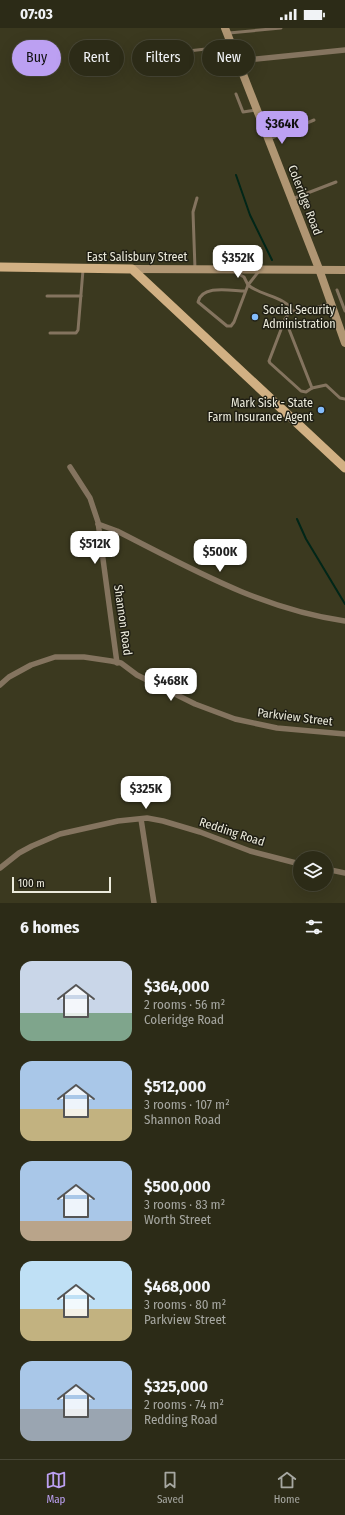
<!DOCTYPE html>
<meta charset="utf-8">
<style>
body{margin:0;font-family:"Fira Sans Condensed",sans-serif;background:#383724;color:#f1f3f6;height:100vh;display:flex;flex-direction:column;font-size:15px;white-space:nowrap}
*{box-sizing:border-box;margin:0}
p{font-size:13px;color:#a6a7a1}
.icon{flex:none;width:22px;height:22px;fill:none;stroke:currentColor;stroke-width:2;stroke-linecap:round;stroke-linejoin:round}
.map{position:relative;height:875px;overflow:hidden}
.details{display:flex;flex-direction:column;background:#2c2b17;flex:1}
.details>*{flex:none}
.hud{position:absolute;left:12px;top:12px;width:321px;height:36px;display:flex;gap:8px}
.controls{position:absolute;left:293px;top:823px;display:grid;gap:8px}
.controls a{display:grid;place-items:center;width:40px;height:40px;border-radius:50%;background:#2c2b17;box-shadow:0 4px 16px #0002,0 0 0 1px #484736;font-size:20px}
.scale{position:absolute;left:12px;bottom:10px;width:99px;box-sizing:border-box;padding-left:4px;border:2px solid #ecebdc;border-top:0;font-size:11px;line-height:14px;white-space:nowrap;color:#ecebdc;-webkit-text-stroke:3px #201f14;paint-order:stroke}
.price{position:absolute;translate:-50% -34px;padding:0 9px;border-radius:8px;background:#fff;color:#222;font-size:13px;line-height:26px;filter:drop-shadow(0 1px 2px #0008)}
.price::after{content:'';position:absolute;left:50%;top:24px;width:12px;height:9px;margin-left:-6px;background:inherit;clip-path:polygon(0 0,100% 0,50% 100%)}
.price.selected{background:#bca0f2;color:#111}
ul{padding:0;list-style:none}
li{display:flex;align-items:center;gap:12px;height:100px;padding:0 20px}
li span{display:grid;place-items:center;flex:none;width:112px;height:80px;border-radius:12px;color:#555}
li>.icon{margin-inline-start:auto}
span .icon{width:48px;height:48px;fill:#fffc;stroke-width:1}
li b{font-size:17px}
h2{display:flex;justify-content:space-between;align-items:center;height:48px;padding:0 20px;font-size:17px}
.chip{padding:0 14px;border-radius:18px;background:#2c2b17;box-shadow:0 4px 16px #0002,0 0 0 1px #484736;font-size:14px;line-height:36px}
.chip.selected{background:#bca0f2;color:#111}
.status{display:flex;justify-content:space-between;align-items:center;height:28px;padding:0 20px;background:#2c2b17;direction:ltr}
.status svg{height:11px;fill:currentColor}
.tabs{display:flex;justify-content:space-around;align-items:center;height:56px;border-top:1px solid #484736;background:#2c2b17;font-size:11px;color:#a6a7a1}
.tabs a{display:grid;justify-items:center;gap:2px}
.tabs .selected{color:#bca0f2}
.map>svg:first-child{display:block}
</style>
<div class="status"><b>07:03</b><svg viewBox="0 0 49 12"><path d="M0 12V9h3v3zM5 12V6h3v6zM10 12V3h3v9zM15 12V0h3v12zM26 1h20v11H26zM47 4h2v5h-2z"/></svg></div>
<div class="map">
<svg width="345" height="875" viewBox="0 0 345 875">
<rect width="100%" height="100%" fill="#3b391f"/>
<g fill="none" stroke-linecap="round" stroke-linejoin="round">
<g stroke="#012618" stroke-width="2">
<polyline points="236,147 250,187 272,232"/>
<polyline points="297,491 306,511 345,576"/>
</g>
<g stroke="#84745f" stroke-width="3">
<polyline points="229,5 281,0"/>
<polyline points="179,24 206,21 223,32 237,33"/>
<polyline points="236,66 243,84 256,82"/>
<polyline points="269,111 314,92"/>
<polyline points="292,171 336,154"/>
<polyline points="195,241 193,184 197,170"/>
<polyline points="235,244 244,249 248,257 259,243"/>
<polyline points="337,262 345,283"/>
<path d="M245 263C232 263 202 256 198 274L227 298H231L234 294 248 257C261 268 287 269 292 283"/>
<polyline points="47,268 81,268"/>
<polyline points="329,276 304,283 292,283 289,285 285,291 312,360 326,357 340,370 345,371"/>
<polyline points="285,291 269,333 270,335 301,363 306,364 312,360"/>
<polyline points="50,305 76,305 78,302 83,242"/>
</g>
<g stroke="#84745f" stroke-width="5.5">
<polyline points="237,33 345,22"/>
<polyline points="70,439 90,470 98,494 117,635"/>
<path d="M98 496 117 503C192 541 261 581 345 593"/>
<polyline points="0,657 9,649 31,637 55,629 84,629 111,633 121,635 137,647 195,676 235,691 277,700 345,706"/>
<polyline points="141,791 154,875"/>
<polyline points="0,840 19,825 32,818 60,806 118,793 147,790 163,793 200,804 250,823 300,836"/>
<polyline points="326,841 345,845"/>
</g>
<g stroke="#b09673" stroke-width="8">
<polyline points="225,0 319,241 345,315"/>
<polyline points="132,241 345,242"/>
</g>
<polyline stroke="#d1b083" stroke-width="9" points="0,239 132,241 345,440"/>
</g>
<g fill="#83bcfb" stroke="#201f14" stroke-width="1.5">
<circle cx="255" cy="289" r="4"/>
<circle cx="321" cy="382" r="4"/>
</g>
<g text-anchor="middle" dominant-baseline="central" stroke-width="3" stroke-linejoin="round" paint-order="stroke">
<g font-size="12" fill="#ecebdc" stroke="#201f14">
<text transform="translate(305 172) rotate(69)">Coleridge Road</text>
<text x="137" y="229">East Salisbury Street</text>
<text transform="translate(123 592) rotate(82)">Shannon Road</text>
<text transform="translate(295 689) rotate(7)">Parkview Street</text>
<text transform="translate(232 804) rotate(18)">Redding Road</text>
</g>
<g font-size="12" fill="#ecebdc" stroke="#201f14" text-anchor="start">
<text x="263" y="282">Social Security<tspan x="263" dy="14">Administration</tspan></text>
<text x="313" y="375" text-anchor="end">Mark Sisk - State<tspan x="313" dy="14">Farm Insurance Agent</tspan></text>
</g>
</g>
</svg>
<div class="controls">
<a><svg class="icon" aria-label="layers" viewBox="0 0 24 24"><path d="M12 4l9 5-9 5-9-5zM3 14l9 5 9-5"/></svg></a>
</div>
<div class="scale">100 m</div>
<b class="price selected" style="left:282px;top:117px">$364K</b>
<b class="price" style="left:238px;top:251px">$352K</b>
<b class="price" style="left:95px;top:537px">$512K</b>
<b class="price" style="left:220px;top:545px">$500K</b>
<b class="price" style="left:171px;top:674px">$468K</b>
<b class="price" style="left:146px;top:782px">$325K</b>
<div class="hud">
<a class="chip selected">Buy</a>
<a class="chip">Rent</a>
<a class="chip">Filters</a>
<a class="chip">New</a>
</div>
</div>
<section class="details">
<h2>6 homes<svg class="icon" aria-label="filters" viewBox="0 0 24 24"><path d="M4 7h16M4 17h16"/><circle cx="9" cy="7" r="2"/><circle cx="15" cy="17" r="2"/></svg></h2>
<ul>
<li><span style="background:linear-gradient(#c9d6e8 65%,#7fa58c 0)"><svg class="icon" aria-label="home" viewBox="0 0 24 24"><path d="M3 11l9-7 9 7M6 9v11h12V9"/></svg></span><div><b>$364,000</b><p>2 rooms · 56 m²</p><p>Coleridge Road</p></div></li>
<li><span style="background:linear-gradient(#a9c7e8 60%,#c2b280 0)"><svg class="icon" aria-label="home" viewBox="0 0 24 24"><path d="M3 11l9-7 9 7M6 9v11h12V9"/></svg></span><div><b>$512,000</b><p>3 rooms · 107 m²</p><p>Shannon Road</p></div></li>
<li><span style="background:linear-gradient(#a9c7e8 75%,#b9a48a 0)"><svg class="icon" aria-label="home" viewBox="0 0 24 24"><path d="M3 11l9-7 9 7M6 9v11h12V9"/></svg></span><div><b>$500,000</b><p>3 rooms · 83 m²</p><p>Worth Street</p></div></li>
<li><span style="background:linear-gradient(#bfe0f5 60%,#c2b280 0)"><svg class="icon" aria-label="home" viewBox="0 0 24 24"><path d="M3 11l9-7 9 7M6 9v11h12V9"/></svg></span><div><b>$468,000</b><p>3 rooms · 80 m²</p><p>Parkview Street</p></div></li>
<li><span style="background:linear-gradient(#a9c7e8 60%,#9aa5b1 0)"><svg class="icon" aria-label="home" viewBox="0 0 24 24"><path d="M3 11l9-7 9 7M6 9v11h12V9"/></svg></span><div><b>$325,000</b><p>2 rooms · 74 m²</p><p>Redding Road</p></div></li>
</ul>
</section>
<nav class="tabs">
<a class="selected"><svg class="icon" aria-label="map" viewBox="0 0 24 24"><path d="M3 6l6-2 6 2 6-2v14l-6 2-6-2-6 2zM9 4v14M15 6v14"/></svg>Map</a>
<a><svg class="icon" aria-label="saved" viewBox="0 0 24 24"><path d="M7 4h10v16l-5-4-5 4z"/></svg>Saved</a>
<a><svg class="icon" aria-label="home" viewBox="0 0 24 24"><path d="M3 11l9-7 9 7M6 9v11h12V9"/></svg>Home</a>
</nav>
